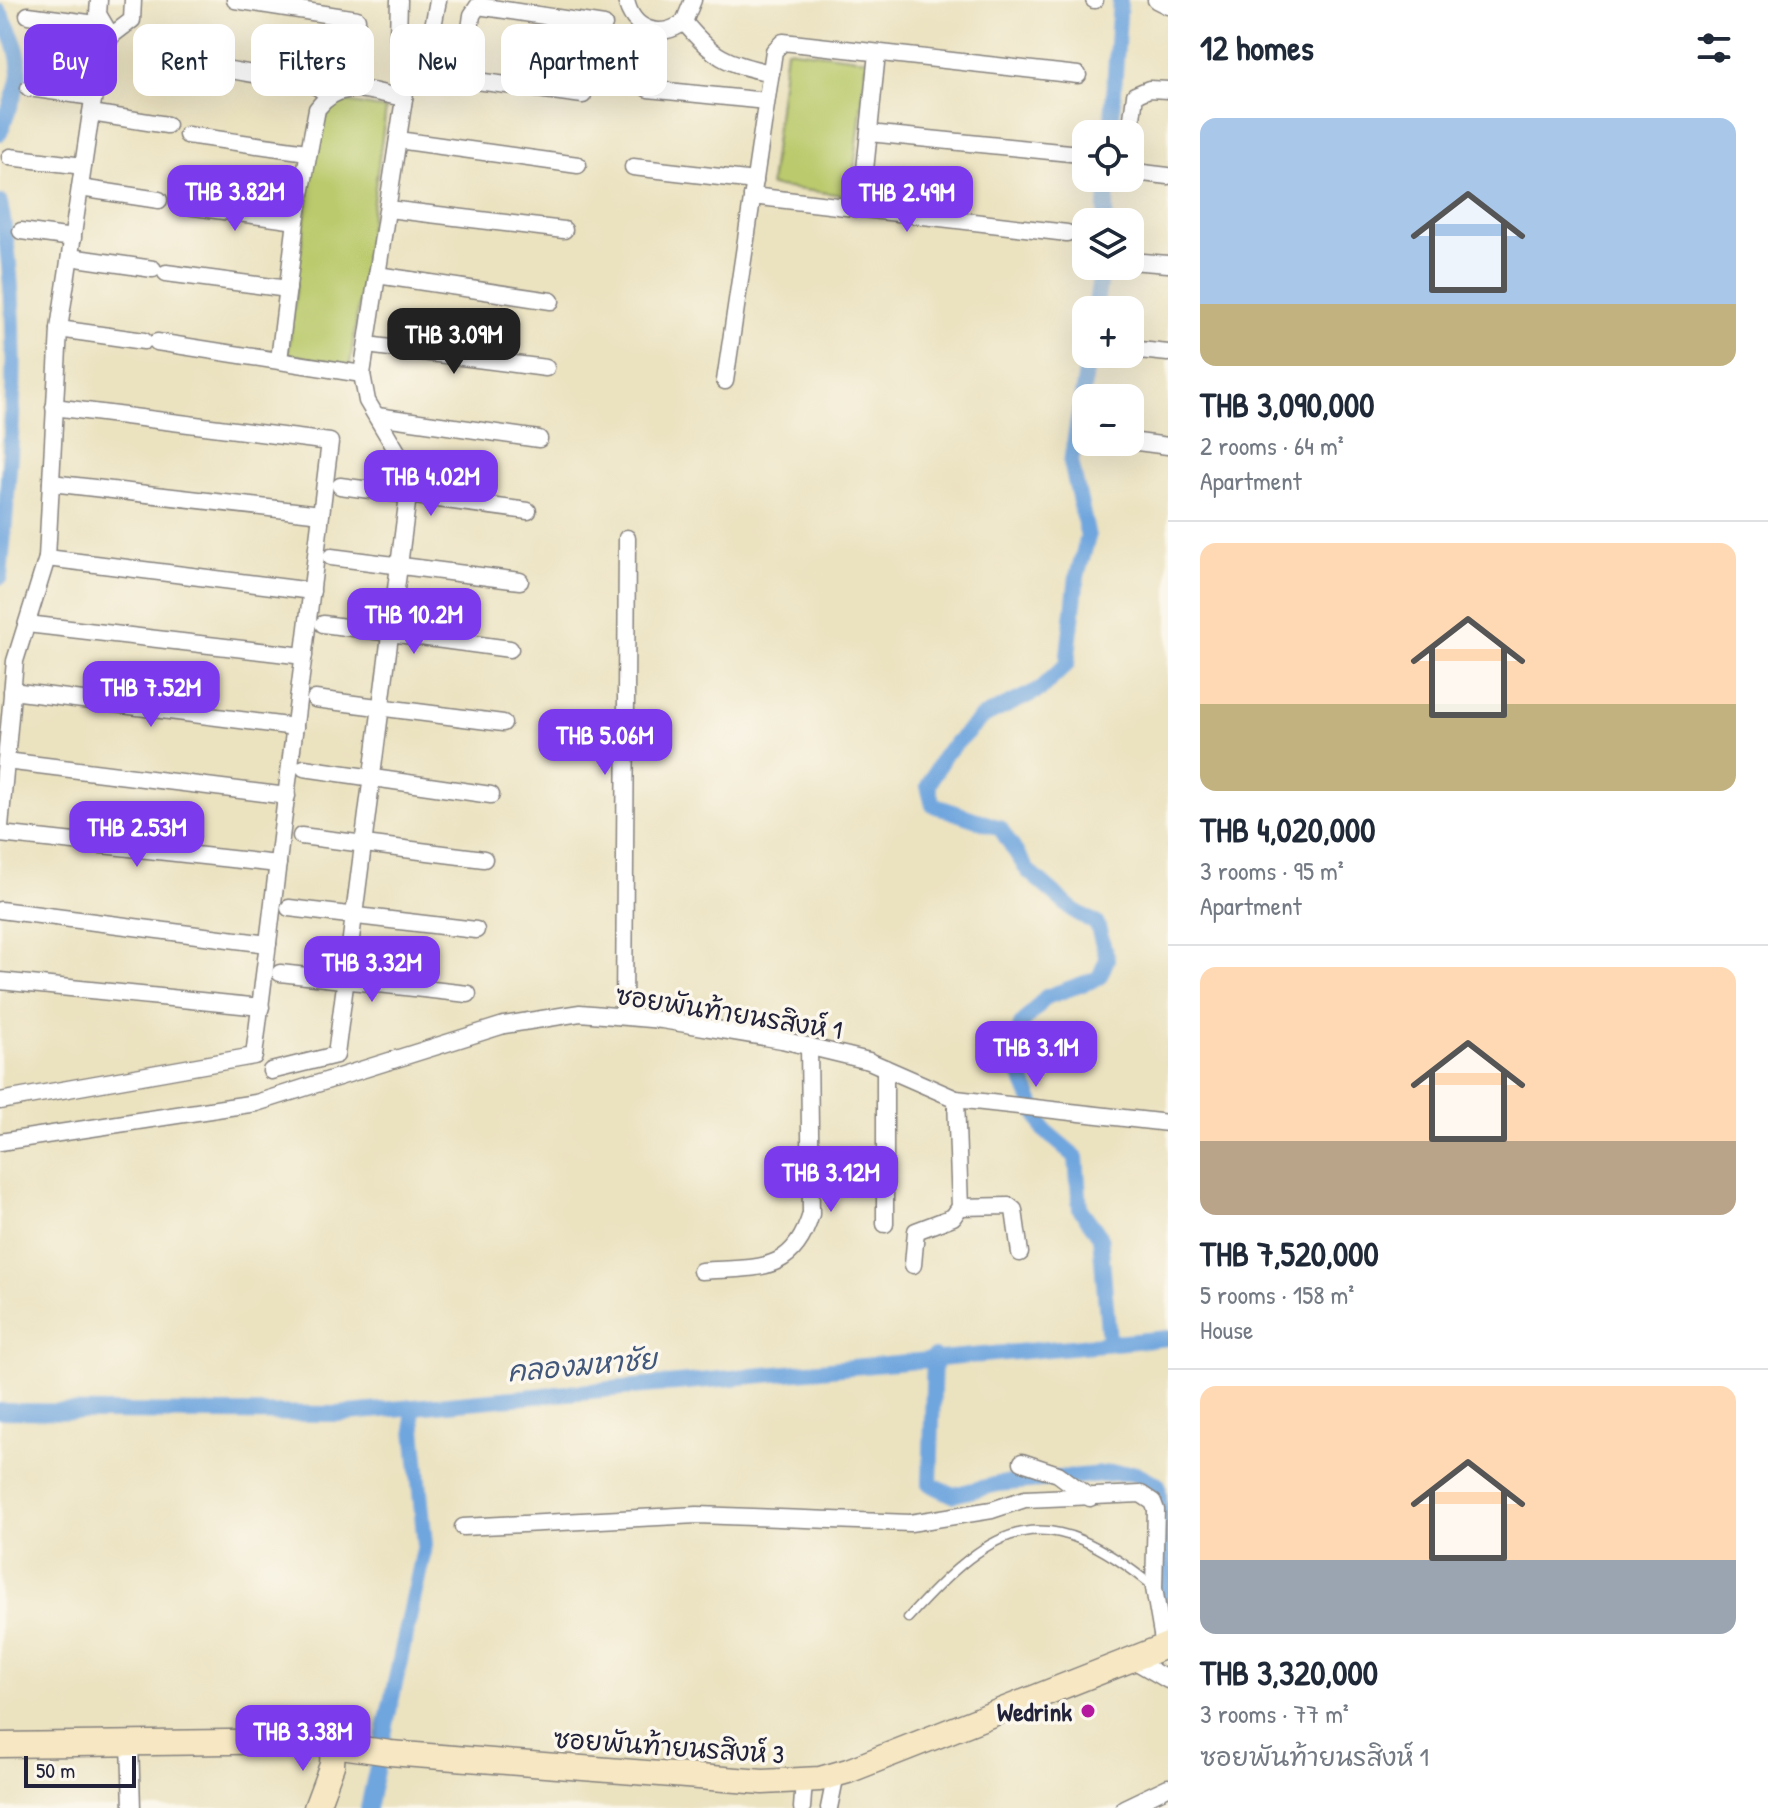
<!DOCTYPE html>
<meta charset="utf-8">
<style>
body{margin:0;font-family:"Patrick Hand","Playpen Sans Thai",sans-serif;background:#f6f6f7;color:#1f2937;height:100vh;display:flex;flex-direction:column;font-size:30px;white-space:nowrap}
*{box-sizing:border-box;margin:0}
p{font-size:26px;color:#747a83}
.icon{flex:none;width:44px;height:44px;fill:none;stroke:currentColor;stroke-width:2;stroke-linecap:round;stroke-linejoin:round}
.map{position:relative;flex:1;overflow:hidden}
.panel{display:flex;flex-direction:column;background:#fff;width:600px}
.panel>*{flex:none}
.hud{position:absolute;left:24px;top:24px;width:760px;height:72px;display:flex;gap:16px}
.tools{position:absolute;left:1072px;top:120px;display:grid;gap:16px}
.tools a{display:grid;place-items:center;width:72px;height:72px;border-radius:16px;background:#fff;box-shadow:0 8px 32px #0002;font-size:40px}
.scale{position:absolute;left:24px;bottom:20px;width:112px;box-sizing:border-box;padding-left:8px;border:4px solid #22223b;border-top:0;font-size:22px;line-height:28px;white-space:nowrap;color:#22223b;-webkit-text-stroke:6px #fbf7ec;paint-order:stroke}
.price{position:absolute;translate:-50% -68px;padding:0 18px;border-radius:16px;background:#7c3aed;color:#fff;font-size:26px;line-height:52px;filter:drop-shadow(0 2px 4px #0008)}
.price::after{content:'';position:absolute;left:50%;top:48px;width:24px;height:18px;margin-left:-12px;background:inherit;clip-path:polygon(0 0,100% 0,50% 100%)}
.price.current{background:#222;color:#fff}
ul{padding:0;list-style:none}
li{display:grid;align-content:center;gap:16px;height:424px;padding:0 32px}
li+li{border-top:2px solid #e0e1e3}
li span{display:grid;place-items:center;height:248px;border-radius:16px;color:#555}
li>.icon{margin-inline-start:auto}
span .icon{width:144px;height:144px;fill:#fffc;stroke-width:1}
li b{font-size:34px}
h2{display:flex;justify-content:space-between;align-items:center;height:96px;padding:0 32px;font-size:34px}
.pill{padding:0 28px;border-radius:16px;background:#fff;box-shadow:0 8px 32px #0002;font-size:28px;line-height:72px}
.pill.current{background:#7c3aed;color:#fff}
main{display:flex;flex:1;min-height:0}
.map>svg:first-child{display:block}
</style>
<main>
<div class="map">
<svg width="1168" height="1808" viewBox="0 0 1168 1808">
<rect width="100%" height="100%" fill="#fbf7ec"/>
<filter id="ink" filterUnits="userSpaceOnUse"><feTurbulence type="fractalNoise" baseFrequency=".0125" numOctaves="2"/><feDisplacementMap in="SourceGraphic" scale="16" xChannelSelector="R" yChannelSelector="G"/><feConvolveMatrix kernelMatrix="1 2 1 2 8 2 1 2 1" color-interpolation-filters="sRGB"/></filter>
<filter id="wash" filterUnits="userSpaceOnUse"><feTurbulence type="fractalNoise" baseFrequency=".006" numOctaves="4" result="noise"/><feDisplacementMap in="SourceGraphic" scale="32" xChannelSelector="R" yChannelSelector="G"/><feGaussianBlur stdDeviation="1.8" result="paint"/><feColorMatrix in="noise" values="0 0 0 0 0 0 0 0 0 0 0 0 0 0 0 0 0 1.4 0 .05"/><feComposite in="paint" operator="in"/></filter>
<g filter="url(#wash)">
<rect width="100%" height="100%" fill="#ebe2c0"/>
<g fill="#bbca6d" stroke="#6e7654" stroke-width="2">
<polygon points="786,49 867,59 851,196 770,186"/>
<polygon points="348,102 386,109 350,365 288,354 315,137 333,104"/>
</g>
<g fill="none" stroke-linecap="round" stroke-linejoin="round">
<g stroke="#6fa6de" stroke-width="16">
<path d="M0 12C30 68 21 76 0 133"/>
<polyline points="1111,134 1120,0"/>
<path d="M0 203C24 325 11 454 0 577"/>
<polyline points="1105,222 1108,178"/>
<polyline points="1095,310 1102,266"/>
<polyline points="1089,354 1071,462 1088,537 1077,576 1067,664 1041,689 981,718 944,755 928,786 933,805 1000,828 1028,871 1073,910 1097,924 1107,959 1099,978 1046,997 1021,1025 1012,1054 1044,1130 1076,1157 1080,1209 1100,1236 1109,1341"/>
<polyline points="934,1357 930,1484 953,1495 998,1484 1112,1473 1136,1473 1158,1485 1168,1607"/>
<polyline points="0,1411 338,1414 1168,1338"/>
<polyline points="368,1808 425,1545 412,1407"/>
</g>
</g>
</g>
<g filter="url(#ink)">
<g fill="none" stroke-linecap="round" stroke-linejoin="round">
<g stroke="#86827e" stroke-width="11">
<path id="lane" d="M908 1618C997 1520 1044 1497 1154 1587"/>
</g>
<g stroke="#86827e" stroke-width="19">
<g id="street">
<polyline points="99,0 98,14 111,36 132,20 133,0"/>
<polyline points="235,0 357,19 346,88"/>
<polyline points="399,0 398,38 411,53"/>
<path d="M626 0C632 30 660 40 684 22L693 0"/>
<polyline points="1094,0 1095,0"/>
<polyline points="1156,0 1168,6"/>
<polyline points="28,15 104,25"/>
<path d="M684 22C714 58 725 63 771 73"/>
<polyline points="411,53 430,43 438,0"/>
<polyline points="197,64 315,85 328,95"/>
<polyline points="408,72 583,95"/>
<polyline points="463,78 472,15 478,6 604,25"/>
<polyline points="29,88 93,97"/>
<polyline points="648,89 766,101"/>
<polyline points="91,113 167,125"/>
<polyline points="869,133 1080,154"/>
<polyline points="1130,134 1135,95 1149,89 1168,90"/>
<polyline points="187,135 307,152"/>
<polyline points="398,140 578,165"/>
<polyline points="10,157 83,166"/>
<polyline points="1130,166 1143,173 1168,176"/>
<polyline points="633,167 755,181"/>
<polyline points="80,188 159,200"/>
<polyline points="752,196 1067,233"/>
<polyline points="179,205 296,221"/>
<polyline points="388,209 564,230"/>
<polyline points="861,209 877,53"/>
<polyline points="21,231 73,238"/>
<polyline points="70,257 153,269"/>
<polyline points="1130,261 1168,264"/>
<polyline points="166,273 288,289"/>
<polyline points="377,275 551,301"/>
<polyline points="59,329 144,341"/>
<polyline points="157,342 362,374"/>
<polyline points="367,345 546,368"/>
<polyline points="1130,349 1168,353"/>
<path d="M279 360 296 221 317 109C341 77 370 92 404 98"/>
<polyline points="725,381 774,51 783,42 1078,75"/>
<polyline points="377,416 539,439"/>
<polyline points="1130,441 1168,446"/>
<polyline points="51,483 321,514"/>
<polyline points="340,486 528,511"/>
<polyline points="331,557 520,581"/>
<polyline points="47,558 312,591"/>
<polyline points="27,624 304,656"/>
<polyline points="323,624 510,649"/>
<polyline points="12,691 295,727"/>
<polyline points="315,699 503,723"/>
<polyline points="6,761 287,796"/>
<polyline points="304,768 491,795"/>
<polyline points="0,827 15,661 47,558 59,329 92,106 101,59 111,36"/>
<polyline points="0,834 278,864"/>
<polyline points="301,836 484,859"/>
<polyline points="289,908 476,930"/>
<polyline points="0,910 268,944"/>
<polyline points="280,973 468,994"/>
<polyline points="0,981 261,1007"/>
<polyline points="624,1016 627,538"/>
<polyline points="885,1068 885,1224"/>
<polyline points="271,1071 336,1055 409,488 407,468 367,401 362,374 411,53"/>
<polyline points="0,1101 254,1056 330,442 54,407"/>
<polyline points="0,1142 256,1103 504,1025 580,1013 662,1020 782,1040 869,1061 956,1099 1168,1123"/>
<polyline points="960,1207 1009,1206 1014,1210 1020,1253"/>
<polyline points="913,1265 916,1231 953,1217 960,1207 956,1099"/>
<path d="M701 1271C756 1267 793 1275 811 1214L809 1046"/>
<polyline points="1022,1462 1058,1474 1090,1498"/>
<polyline points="463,1527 697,1515 910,1523 992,1510 1025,1499 1141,1494 1153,1502 1156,1510 1154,1588 1164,1646"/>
<polyline points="1130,1658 1168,1680"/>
<polyline points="130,1742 132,1808"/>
<polyline points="802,1808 804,1781"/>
<polyline points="829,1808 836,1774"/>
<polyline points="1124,1808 1168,1787"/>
</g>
</g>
<g stroke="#86827e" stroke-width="27">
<g id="secondary">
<polyline points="0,1745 306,1741 390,1753 763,1782 820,1779 848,1771 1168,1645"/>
<polyline points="316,1808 332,1765 333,1747"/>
</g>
</g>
<use href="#lane" stroke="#fff" stroke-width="8"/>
<use href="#street" stroke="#fff" stroke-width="16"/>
<use href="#secondary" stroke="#f7e8c3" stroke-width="24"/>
</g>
</g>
<circle fill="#b5179e" stroke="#fbf7ec" stroke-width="3" cx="1088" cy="1711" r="8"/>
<g text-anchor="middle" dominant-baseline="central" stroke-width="7" stroke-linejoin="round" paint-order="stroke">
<g font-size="26" fill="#22223b" stroke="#fbf7ec">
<text transform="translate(729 1012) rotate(9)">ซอยพันท้ายนรสิงห์ 1</text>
<text transform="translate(669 1746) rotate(4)">ซอยพันท้ายนรสิงห์ 3</text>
</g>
<g font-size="26" font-weight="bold" fill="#22223b" stroke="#fbf7ec" text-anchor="end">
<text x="1072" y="1711">Wedrink</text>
</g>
<g font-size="28" font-style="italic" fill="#41577c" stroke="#fbf7ec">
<text transform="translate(582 1365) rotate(-5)">คลองมหาชัย</text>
</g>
</g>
</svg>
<div class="tools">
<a><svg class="icon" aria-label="locate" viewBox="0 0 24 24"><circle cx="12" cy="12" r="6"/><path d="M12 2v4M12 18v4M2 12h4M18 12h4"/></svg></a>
<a><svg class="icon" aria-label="layers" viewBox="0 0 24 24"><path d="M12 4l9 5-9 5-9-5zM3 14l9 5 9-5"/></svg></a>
<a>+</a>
<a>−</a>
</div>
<div class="scale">50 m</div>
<b class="price" style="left:235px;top:233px">THB 3.82M</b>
<b class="price" style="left:907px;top:234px">THB 2.49M</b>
<b class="price current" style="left:454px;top:376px">THB 3.09M</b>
<b class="price" style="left:431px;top:518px">THB 4.02M</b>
<b class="price" style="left:414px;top:656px">THB 10.2M</b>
<b class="price" style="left:151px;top:729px">THB 7.52M</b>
<b class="price" style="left:605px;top:777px">THB 5.06M</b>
<b class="price" style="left:137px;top:869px">THB 2.53M</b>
<b class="price" style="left:372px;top:1004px">THB 3.32M</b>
<b class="price" style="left:1036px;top:1089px">THB 3.1M</b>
<b class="price" style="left:831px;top:1214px">THB 3.12M</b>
<b class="price" style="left:303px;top:1773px">THB 3.38M</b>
<div class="hud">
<a class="pill current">Buy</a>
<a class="pill">Rent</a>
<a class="pill">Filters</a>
<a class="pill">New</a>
<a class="pill">Apartment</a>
</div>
</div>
<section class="panel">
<h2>12 homes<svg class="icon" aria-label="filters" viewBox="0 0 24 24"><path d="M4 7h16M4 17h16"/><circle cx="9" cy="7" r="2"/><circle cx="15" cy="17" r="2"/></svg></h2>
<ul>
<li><span style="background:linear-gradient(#a9c7e8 75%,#c2b280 0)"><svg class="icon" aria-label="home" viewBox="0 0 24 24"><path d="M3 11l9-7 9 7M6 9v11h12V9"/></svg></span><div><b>THB 3,090,000</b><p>2 rooms · 64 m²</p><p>Apartment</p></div></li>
<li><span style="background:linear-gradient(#ffd9b3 65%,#c2b280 0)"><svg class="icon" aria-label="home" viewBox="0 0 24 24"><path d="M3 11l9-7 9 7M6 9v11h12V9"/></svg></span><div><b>THB 4,020,000</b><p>3 rooms · 95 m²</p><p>Apartment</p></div></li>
<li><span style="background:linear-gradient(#ffd9b3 70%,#b9a48a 0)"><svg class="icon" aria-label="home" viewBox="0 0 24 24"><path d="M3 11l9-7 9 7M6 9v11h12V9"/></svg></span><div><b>THB 7,520,000</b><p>5 rooms · 158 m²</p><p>House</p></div></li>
<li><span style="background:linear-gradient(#ffd9b3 70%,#9aa5b1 0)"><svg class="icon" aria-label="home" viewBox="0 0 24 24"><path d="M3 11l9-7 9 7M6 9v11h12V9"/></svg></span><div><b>THB 3,320,000</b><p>3 rooms · 77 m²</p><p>ซอยพันท้ายนรสิงห์ 1</p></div></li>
</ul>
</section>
</main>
